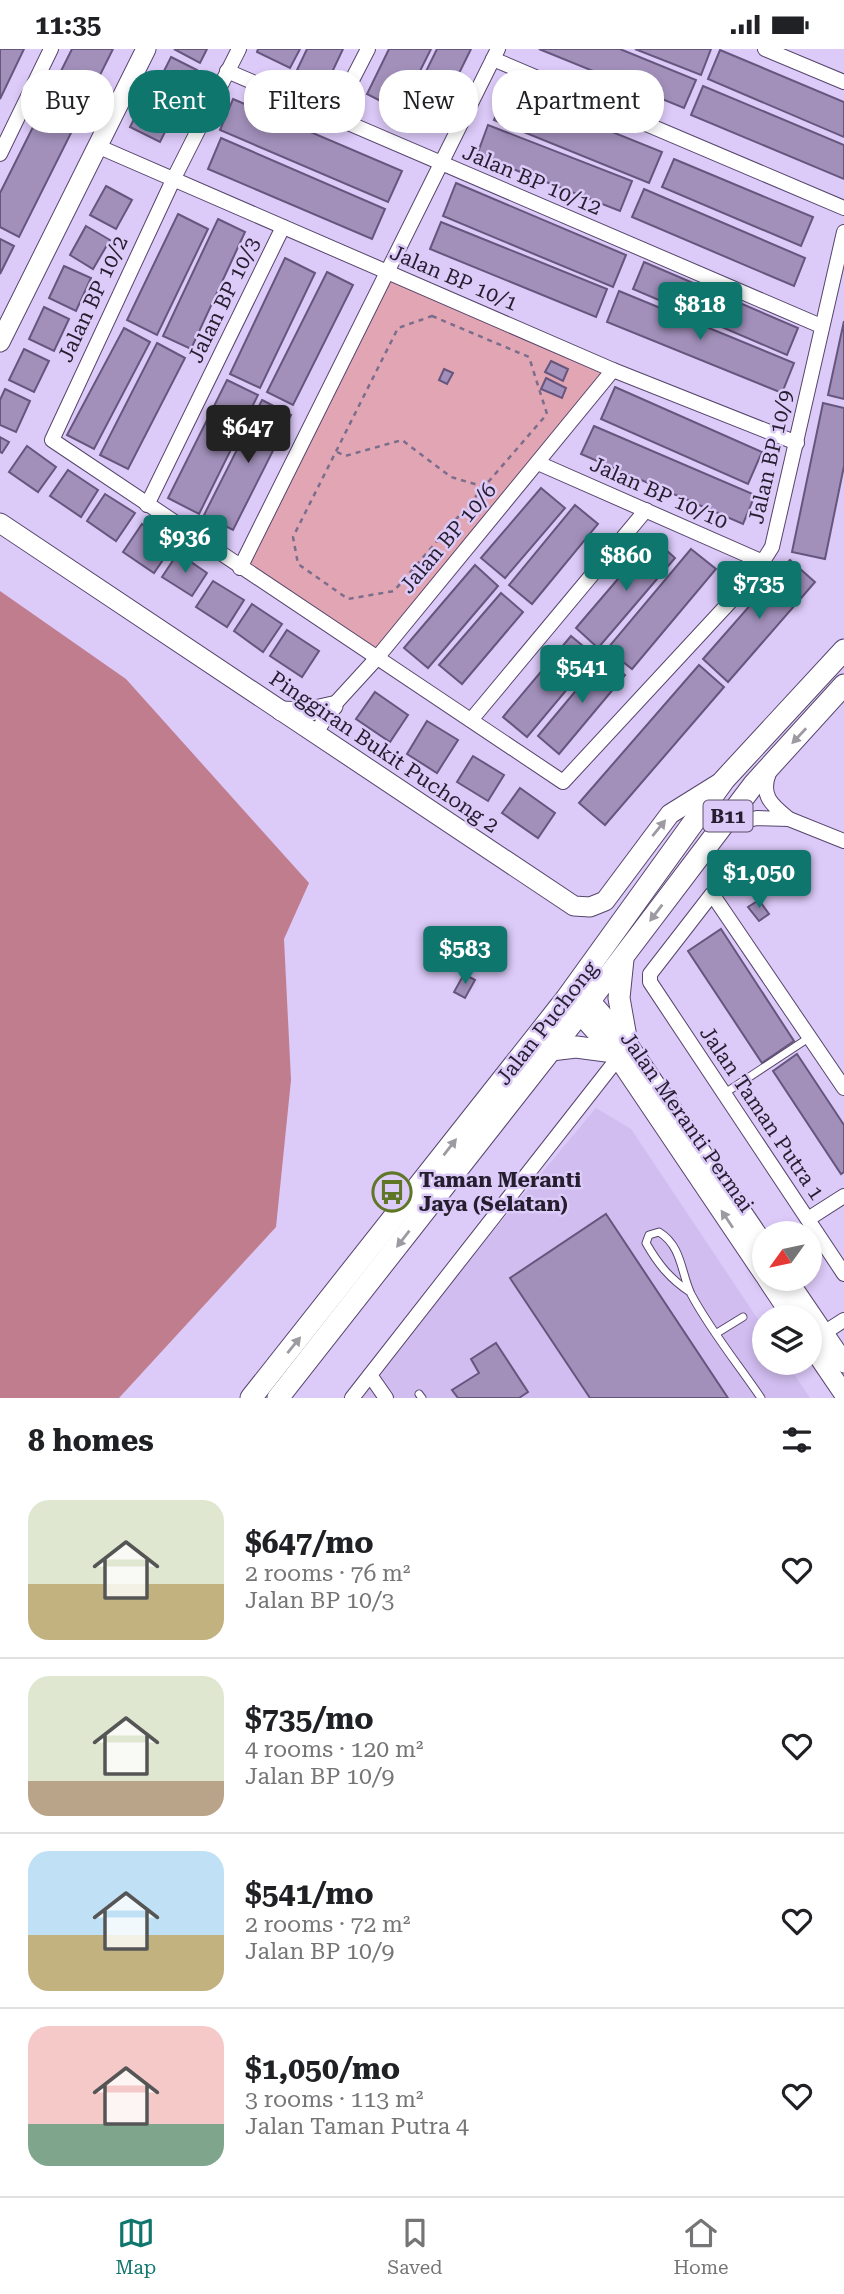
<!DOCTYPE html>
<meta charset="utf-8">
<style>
body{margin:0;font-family:"Roboto Serif",serif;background:#f2f2f2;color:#202124;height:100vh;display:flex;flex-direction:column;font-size:26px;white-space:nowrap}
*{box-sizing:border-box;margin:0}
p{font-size:23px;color:#757577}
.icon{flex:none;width:38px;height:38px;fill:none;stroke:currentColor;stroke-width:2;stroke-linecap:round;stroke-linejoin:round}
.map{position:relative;height:1349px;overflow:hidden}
.panel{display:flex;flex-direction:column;background:#fff;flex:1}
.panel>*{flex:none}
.guide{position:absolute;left:21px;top:21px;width:803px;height:63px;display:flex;gap:14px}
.needle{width:46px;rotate:237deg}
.buttons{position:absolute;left:752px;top:1172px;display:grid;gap:14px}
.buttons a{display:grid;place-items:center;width:70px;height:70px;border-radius:50%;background:#fff;box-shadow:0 4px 10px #0003;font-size:35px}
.price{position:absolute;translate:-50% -60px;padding:0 16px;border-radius:7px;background:#0f766e;color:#fff;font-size:23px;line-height:46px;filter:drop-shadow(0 2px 4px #0008)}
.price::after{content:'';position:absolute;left:50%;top:42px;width:21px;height:16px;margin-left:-10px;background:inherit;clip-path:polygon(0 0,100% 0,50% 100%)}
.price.on{background:#222;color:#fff}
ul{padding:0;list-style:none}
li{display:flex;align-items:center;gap:21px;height:175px;padding:0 28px}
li+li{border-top:2px solid #e0e0e0}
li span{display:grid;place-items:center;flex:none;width:196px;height:140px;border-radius:21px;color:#555}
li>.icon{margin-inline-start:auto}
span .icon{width:84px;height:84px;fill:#fffc;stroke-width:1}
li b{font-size:30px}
h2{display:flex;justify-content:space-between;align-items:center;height:84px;padding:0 28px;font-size:30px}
.pill{padding:0 24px;border-radius:28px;background:#fff;box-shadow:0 4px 10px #0003;font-size:24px;line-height:63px}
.pill.on{background:#0f766e;color:#fff}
.status{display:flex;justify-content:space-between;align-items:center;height:49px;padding:0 35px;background:#fff;direction:ltr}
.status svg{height:19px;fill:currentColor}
.dock{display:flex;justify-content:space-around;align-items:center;height:98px;border-top:2px solid #e0e0e0;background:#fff;font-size:19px;color:#757577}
.dock a{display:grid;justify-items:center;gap:4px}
.dock .on{color:#0f766e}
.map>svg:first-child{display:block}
</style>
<div class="status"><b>11:35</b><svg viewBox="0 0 49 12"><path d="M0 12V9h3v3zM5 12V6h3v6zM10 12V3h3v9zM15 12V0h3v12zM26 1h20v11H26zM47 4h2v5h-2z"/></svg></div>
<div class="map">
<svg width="844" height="1349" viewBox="0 0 844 1349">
<rect width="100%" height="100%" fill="#dccaf8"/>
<polygon fill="#d1bdf0" points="596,1059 631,1080 765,1281 765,1314 787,1314 810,1349 354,1349"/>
<polygon fill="#e2a5b3" points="387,223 613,321 376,610 240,519"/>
<polygon fill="#c07d8e" points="0,542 126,630 309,834 284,890 291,1031 276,1178 119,1349 0,1349"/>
<g fill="#a290bb" stroke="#66567d" stroke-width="2">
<polygon points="0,0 24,0 0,50"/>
<polygon points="72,0 113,0 19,188 0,178 0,144"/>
<polygon points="174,0 207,0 200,14"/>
<polygon points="258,0 300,0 290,19 257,3"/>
<polygon points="307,0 343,0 326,36 297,21"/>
<polygon points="389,0 431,0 400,62 367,45"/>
<polygon points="437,0 471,0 432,79 405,65"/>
<polygon points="539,0 620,0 696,31 684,59"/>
<polygon points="635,0 711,0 701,26"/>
<polygon points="720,1 844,53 844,88 708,30"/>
<polygon points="171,8 197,21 180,53 155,40"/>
<polygon points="703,37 844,96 844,130 691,66"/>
<polygon points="506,40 662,103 649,134 494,71"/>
<polygon points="145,48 175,63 160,93 130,78"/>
<polygon points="233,50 402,122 388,153 220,81"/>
<polygon points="488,76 632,132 620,162 477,106"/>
<polygon points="221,89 385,160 372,190 208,120"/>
<polygon points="674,110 813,168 801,197 662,138"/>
<polygon points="456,134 626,206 613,238 443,167"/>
<polygon points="106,137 132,151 116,180 90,166"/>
<polygon points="644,140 805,209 794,237 632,168"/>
<polygon points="178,165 208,180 157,286 127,271"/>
<polygon points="218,170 245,183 191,300 163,287"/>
<polygon points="441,173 607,240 596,268 430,200"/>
<polygon points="86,177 110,191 93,220 70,206"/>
<polygon points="0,190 14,197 0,225"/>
<polygon points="285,209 315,224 260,339 230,325"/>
<polygon points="644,213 798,279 787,306 633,240"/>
<polygon points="64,217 91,229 76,262 49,249"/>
<polygon points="327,223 353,236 293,356 267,343"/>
<polygon points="619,242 794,314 782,344 607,273"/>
<polygon points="44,258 69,270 54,302 29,290"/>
<polygon points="844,272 844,350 828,346"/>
<polygon points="124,279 150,293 94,400 67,386"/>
<polygon points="157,294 185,309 128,420 100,406"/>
<polygon points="24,300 49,312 34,343 9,331"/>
<polygon points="551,312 568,320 563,332 545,323"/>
<polygon points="444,320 453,324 447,335 439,331"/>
<polygon points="546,329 566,339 562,349 541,340"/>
<polygon points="227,331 258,346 199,465 168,449"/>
<polygon points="615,338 762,403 748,435 601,370"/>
<polygon points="5,340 30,352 16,383 0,376 0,351"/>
<polygon points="262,351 291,366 233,481 204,466"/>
<polygon points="823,354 844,359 844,417 825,510 792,503"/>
<polygon points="594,377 755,446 743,475 581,405"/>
<polygon points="0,388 9,393 2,404 0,403"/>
<polygon points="27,397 56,418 38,443 9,423"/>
<polygon points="68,421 98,441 81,468 50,447"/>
<polygon points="541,439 565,459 505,529 481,509"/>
<polygon points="105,445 135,464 116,492 87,472"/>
<polygon points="575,456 598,475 532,555 509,536"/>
<polygon points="142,475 173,496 154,524 123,503"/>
<polygon points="653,489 675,509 598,599 576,579"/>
<polygon points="691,500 716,520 632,620 607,600"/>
<polygon points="178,504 207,524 192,547 162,528"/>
<polygon points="790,511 815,533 728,633 703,610"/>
<polygon points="475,516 498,537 428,619 404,599"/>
<polygon points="213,532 244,551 227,578 196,558"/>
<polygon points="501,544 523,563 462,635 439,616"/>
<polygon points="252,555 282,575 263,603 234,582"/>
<polygon points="287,581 319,602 302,628 270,607"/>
<polygon points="571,587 595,607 527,688 503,668"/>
<polygon points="604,608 625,626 559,705 538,687"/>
<polygon points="699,616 724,638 605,776 579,754"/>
<polygon points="375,643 408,666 390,693 356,670"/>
<polygon points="427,672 458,691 437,724 407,705"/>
<polygon points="473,707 504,726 488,752 457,733"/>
<polygon points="520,739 555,764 538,789 502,764"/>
<polygon points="759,851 769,865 759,872 748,858"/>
<polygon points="721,880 794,992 762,1014 688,902"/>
<polygon points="464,925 475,931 465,949 454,943"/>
<polygon points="797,1005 844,1076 844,1123 841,1125 773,1022"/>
<polygon points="606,1165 728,1349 590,1349 510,1229"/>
<polygon points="496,1294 528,1343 519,1349 458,1349 452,1341 479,1324 471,1310"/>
</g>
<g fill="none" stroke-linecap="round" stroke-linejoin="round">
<g stroke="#56456c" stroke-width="9">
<g id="lane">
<polyline points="725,1044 810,988"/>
<path d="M690 1243C670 1230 658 1215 646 1194L649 1186 659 1183C682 1197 681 1224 691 1245 710 1281 738 1315 761 1349"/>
<polyline points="717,1284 743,1268"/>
<polyline points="419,1345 422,1349"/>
</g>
</g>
<g stroke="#56456c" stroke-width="16">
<g id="street">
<polyline points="239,0 174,129 52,391 563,733 753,528 772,498 844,183"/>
<polyline points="765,0 844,33"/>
<polyline points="493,10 844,159"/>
<polyline points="227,22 821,277"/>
<polyline points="333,68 368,0"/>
<polyline points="97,97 613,321 797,394"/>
<polyline points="0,105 51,0"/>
<polyline points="538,414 763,513"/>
<polyline points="147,456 283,178"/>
<polyline points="240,519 498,0"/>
<polyline points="471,671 646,461"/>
<polyline points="316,684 333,657 376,610 613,321"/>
<polyline points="789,770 844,792"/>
<path d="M722 777 757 769 789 770C772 756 760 747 769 724"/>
<polyline points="844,1039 712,845 650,925 650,933 844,1225"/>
<polyline points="808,1170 844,1147"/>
<polyline points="816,1289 844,1271"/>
<polyline points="370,1326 386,1349"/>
<polyline points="352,1349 618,1009"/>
</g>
</g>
<g stroke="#56456c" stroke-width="21">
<g id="secondary">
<polyline points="0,293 146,0"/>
<polyline points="0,474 574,857 590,858 605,852 670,765 723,732"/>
<polyline points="281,662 306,663 333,657"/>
<polyline points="580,940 627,994 765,1197"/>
<polyline points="569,953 614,1003 765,1227"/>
<polyline points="767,1230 793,1269"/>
<polyline points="787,1230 844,1314"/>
<polyline points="810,1295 844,1345"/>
</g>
</g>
<g stroke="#56456c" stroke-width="23">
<g id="primary">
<polyline points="623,910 619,949 627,994"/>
<polyline points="551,1001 576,998 614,1003"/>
<polyline points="251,1349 566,950 724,731 844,601"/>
<polyline points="278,1349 591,950 754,735 844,636"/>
</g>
</g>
<g stroke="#7a6e8d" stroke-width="2.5" stroke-dasharray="5 5" stroke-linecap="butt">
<polygon points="432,267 529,308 547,365 394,542 348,550 298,515 293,488 398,279"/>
<polyline points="337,403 345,407 402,391 451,428 478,436 481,442"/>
</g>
<use href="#lane" stroke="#fff" stroke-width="7"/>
<use href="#street" stroke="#fff" stroke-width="14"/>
<use href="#secondary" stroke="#fff" stroke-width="19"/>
<use href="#primary" stroke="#fff" stroke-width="21"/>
</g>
<defs><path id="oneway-solid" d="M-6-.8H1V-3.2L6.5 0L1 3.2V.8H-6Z" transform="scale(1.75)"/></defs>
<g fill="#9d9aa1">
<use href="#oneway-solid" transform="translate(799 687) rotate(133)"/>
<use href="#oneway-solid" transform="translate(659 779) rotate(-51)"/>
<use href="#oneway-solid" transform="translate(656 864) rotate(127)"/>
<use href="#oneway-solid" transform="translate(450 1098) rotate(-52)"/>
<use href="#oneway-solid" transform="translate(727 1170) rotate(-124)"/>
<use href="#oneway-solid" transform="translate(403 1190) rotate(128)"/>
<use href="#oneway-solid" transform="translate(294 1296) rotate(-51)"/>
</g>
<defs>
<g id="bus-ring" transform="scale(2.0125)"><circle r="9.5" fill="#dccaf8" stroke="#607627" stroke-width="1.5"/><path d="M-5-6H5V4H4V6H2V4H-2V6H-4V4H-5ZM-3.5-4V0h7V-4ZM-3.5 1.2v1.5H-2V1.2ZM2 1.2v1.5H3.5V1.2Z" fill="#607627"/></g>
</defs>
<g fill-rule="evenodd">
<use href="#bus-ring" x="392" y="1143"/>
</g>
<g text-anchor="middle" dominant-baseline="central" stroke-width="5" stroke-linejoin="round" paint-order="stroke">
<rect fill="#dccaf8" stroke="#5c526b" stroke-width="2" x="703.5" y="751.5" width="49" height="31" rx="5"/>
<g font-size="19" font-weight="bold" fill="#251e2f">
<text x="728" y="767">B11</text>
</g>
<g font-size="21" fill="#251e2f" stroke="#dccaf8">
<text transform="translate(532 131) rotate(23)">Jalan BP 10/12</text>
<text transform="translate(454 229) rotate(23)">Jalan BP 10/1</text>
<text transform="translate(93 250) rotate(-65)">Jalan BP 10/2</text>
<text transform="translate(224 251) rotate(-64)">Jalan BP 10/3</text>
<text transform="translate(771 408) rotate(-77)">Jalan BP 10/9</text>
<text transform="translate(659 444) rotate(24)">Jalan BP 10/10</text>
<text transform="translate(448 489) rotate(-50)">Jalan BP 10/6</text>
<text transform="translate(384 703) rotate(34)">Pinggiran Bukit Puchong 2</text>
<text transform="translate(547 974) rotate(-52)">Jalan Puchong</text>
<text transform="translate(762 1064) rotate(56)">Jalan Taman Putra 1</text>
<text transform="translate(687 1073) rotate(55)">Jalan Meranti Permai</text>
</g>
<g font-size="21" font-weight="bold" fill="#251e2f" stroke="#dccaf8" text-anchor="start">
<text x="419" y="1131">Taman Meranti<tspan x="419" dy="24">Jaya (Selatan)</tspan></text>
</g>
</g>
</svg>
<div class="buttons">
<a><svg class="needle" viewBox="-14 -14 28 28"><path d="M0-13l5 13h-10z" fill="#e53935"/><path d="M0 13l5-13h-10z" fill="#757577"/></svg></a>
<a><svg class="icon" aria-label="layers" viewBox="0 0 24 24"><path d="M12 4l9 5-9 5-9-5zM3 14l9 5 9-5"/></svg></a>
</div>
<b class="price" style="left:700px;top:293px">$818</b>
<b class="price on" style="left:248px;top:416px">$647</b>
<b class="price" style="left:185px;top:526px">$936</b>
<b class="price" style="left:626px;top:544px">$860</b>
<b class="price" style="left:759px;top:572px">$735</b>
<b class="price" style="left:582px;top:656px">$541</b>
<b class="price" style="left:759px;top:861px">$1,050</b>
<b class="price" style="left:465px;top:937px">$583</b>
<div class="guide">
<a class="pill">Buy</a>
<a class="pill on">Rent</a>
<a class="pill">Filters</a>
<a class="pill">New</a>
<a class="pill">Apartment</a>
</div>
</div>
<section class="panel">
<h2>8 homes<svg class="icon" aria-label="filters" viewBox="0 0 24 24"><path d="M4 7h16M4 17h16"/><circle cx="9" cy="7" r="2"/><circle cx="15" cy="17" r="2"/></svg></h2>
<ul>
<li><span style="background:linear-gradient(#dfe7d0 60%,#c2b280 0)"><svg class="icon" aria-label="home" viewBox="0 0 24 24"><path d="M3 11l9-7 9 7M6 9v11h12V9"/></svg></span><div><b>$647/mo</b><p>2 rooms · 76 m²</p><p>Jalan BP 10/3</p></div><svg class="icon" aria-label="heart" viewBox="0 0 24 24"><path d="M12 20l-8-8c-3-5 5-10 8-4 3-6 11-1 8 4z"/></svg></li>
<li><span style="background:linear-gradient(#dfe7d0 75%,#b9a48a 0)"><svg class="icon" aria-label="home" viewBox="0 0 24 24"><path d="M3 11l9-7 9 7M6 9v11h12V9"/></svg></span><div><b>$735/mo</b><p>4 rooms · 120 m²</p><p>Jalan BP 10/9</p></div><svg class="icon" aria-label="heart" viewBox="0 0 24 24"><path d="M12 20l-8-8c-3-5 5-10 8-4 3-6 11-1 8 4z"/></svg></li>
<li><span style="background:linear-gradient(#bfe0f5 60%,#c2b280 0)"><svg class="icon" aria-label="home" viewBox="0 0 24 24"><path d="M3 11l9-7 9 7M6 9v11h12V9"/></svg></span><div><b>$541/mo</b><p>2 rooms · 72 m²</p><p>Jalan BP 10/9</p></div><svg class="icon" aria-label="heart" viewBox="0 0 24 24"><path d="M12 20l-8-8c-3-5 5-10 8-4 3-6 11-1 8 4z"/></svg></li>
<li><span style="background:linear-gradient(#f6c9c9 70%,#7fa58c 0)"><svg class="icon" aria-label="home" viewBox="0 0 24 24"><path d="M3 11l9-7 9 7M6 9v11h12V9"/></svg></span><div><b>$1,050/mo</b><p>3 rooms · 113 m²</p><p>Jalan Taman Putra 4</p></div><svg class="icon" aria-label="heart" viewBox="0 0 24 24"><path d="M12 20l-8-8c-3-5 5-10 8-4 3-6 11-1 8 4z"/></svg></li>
</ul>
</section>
<nav class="dock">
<a class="on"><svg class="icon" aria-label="map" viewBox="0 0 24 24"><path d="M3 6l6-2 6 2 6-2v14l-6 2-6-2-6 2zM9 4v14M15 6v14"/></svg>Map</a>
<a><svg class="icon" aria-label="saved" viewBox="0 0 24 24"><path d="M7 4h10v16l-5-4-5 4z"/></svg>Saved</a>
<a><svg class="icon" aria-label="home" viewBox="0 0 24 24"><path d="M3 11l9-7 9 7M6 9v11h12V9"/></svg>Home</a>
</nav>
